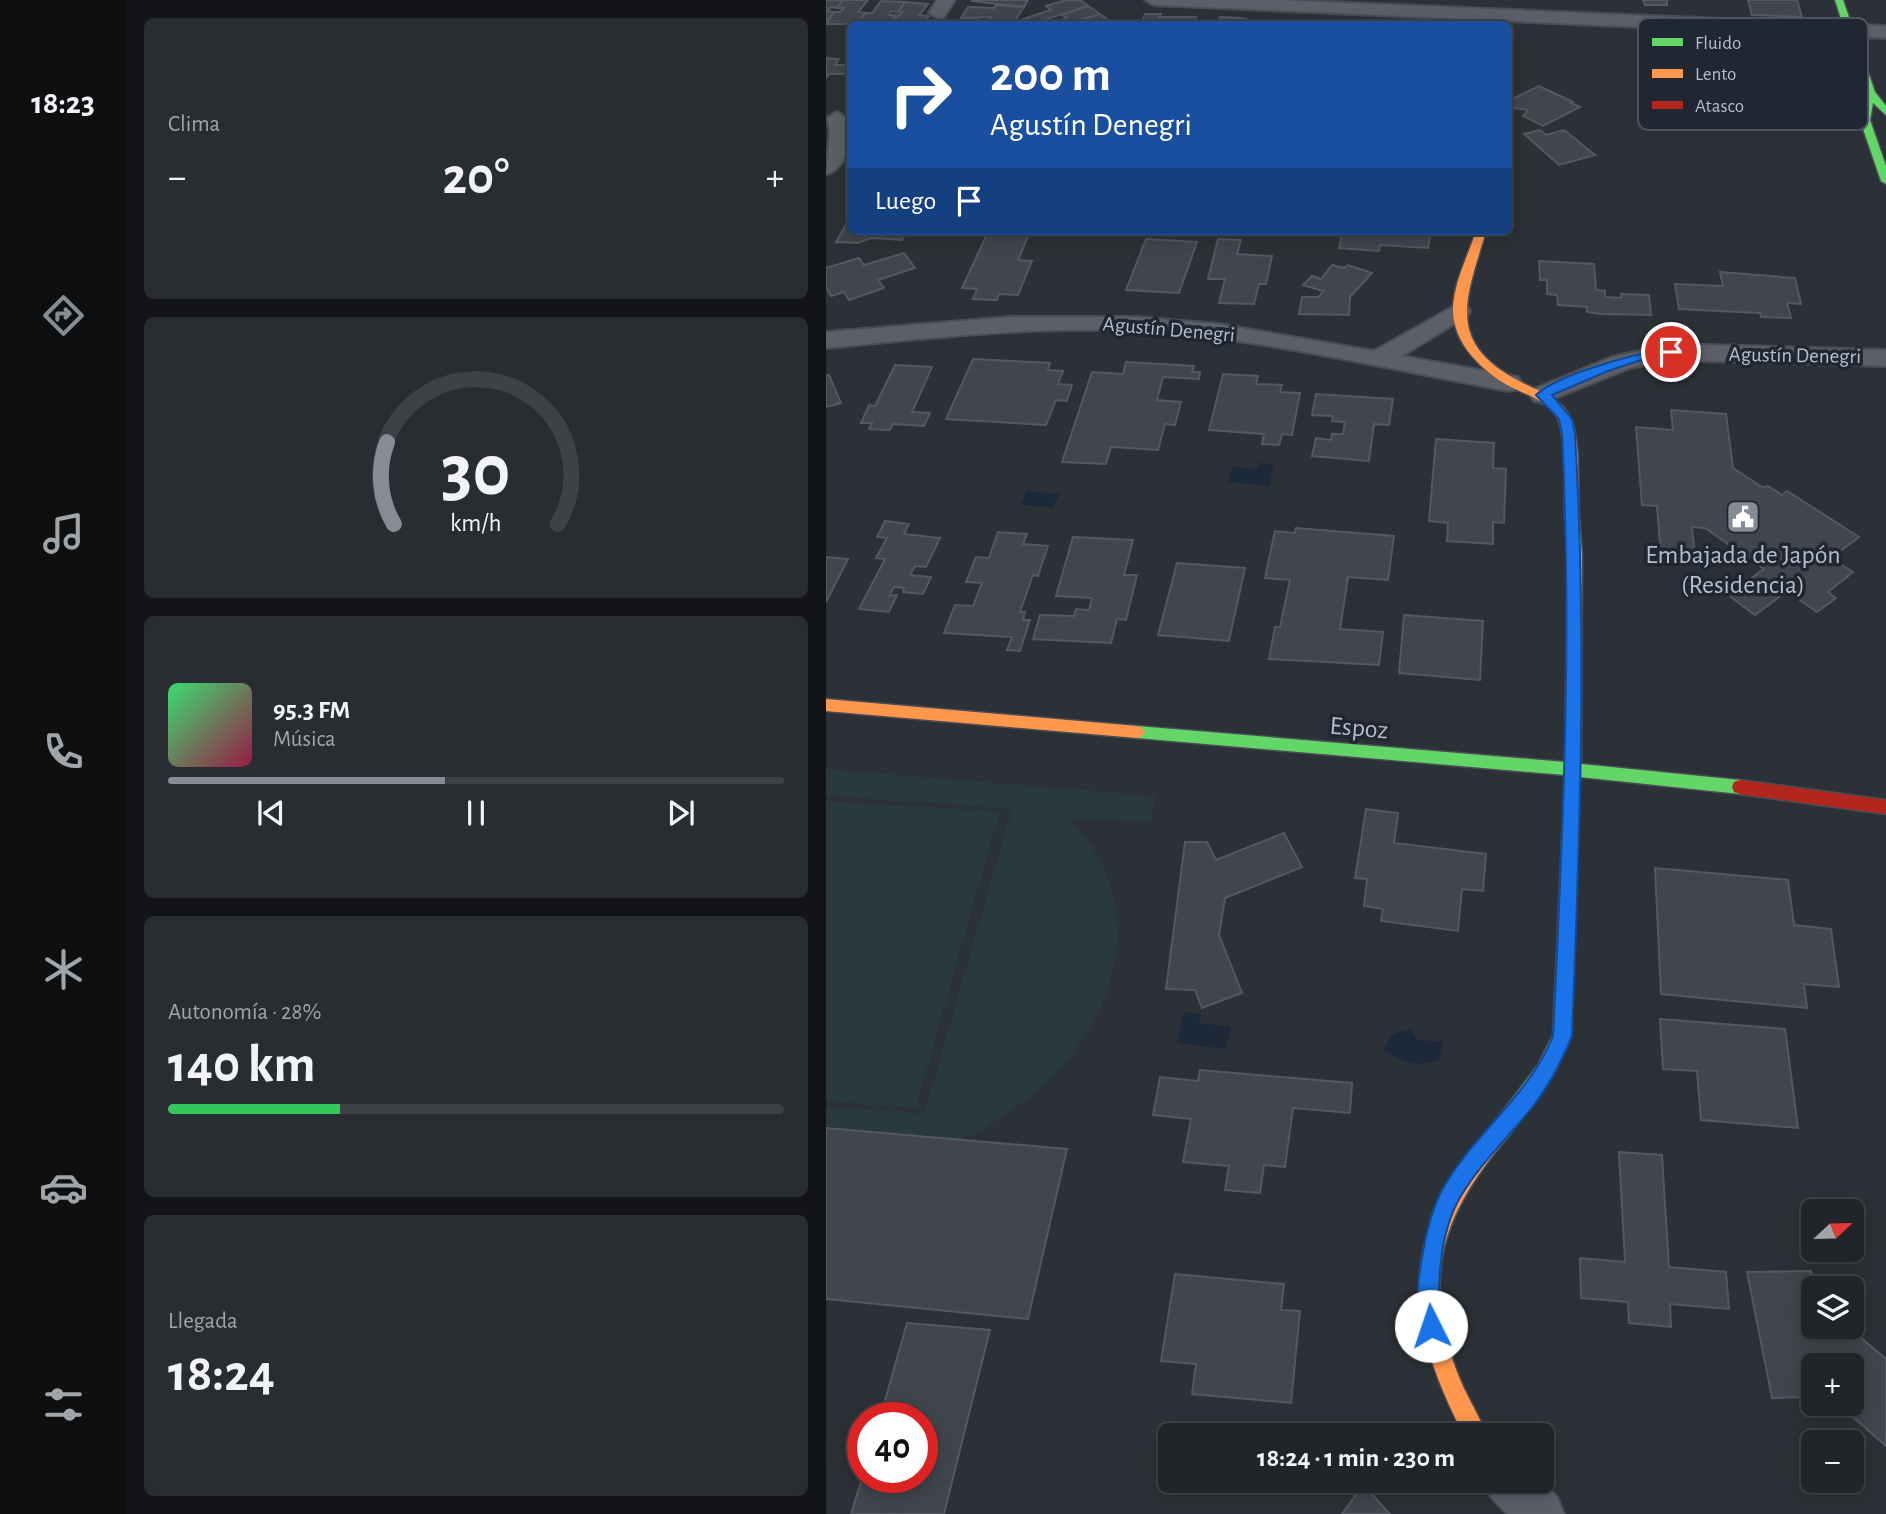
<!DOCTYPE html>
<html lang="es">
<head>
<meta charset="utf-8">
<style>
  body { margin:0; font-family:"Alegreya Sans",sans-serif; background:#292d31; color:#f1f3f6; height:100vh; display:flex; flex-direction:column; font-size:26px; white-space:nowrap }
  * { box-sizing:border-box; margin:0 }
  p { font-size:23px; color:#a2a5a8 }
  .icon { flex:none; width:38px; height:38px; fill:none; stroke:currentColor; stroke-width:2; stroke-linecap:round; stroke-linejoin:round }
  .map { position:relative; flex:1; overflow:hidden }
  .drawer { display:flex; flex-direction:column; gap:18px; padding:18px; background:#121417; width:700px }
  .drawer>* { flex:none }
  .banner { position:absolute; left:21px; top:21px; width:665px; height:214px; border-radius:10px; box-shadow:0 4px 18px #0003,0 0 0 2px #3e4246; background:#1a4fa0; color:#fff; overflow:hidden }
  .needle { width:46px; rotate:68deg }
  .controls { position:absolute; left:975px; top:1199px; display:grid; gap:14px }
  .controls a { display:grid; place-items:center; width:63px; height:63px; border-radius:10px; background:#212529; box-shadow:0 4px 18px #0003,0 0 0 2px #3e4246; font-size:35px }
  .speed { position:absolute; left:21px; top:1402px; display:flex; gap:14px; font-size:35px; font-weight:700; text-align:center }
  .speed>* { display:grid; place-content:center; width:91px; height:91px; border-radius:50%; background:#212529; box-shadow:0 4px 18px #0003,0 0 0 2px #3e4246; line-height:1 }
  .speed .limit { border:10px solid #d22; background:#fff; color:#111 }
  .pin { position:absolute; display:grid; place-items:center; width:60px; height:60px; color:#fff; margin:-30px; border:4px solid #fff; border-radius:50%; box-shadow:0 2px 7px #0007 }
  .me { position:absolute; width:77px; margin:-38px; rotate:356deg; stroke-linejoin:round; filter:drop-shadow(0 0 5px #0008) }
  .turn { display:flex; align-items:center; gap:24px; height:147px; padding:0 28px; font-size:32px }
  .turn .icon { width:91px; height:91px; stroke-width:2.5 }
  .turn b { display:block; font-size:49px; line-height:60px }
  .then { display:flex; align-items:center; height:66px; padding:0 28px; background:#0003; gap:14px; font-size:26px }
  .big { font-size:52px; font-weight:700; line-height:1.1 }
  .drawer .widget { flex:1; display:flex; flex-direction:column; justify-content:center; gap:10px; min-width:0; padding:0 24px; border-radius:10px; background:#292d31 }
  .drawer .dial { align-items:center; gap:0 }
  .dial svg { height:182px; overflow:visible; fill:none; stroke:#3e4246; stroke-width:7; stroke-linecap:round; text-anchor:middle }
  .dial text { fill:#f1f3f6; stroke:none }
  .song { display:flex; align-items:center; gap:21px }
  .cover { width:84px; height:84px; border-radius:10px; background:linear-gradient(135deg,hsl(140 70% 55%),hsl(340 70% 35%)) }
  .played { height:7px; border-radius:4px; background:linear-gradient(90deg,#868c95 45%,#3e4246 45%) }
  .keys { display:flex; justify-content:space-around; direction:ltr }
  .heat { display:flex; justify-content:space-between; align-items:center; font-size:38px; direction:ltr }
  .charge { height:10px; border-radius:5px; background:linear-gradient(90deg,#34c759 28%,#3e4246 0) }
  .trip { position:absolute; left:332px; top:1423px; width:396px; height:70px; border-radius:10px; background:#212529; box-shadow:0 4px 18px #0003,0 0 0 2px #3e4246; font-weight:700; line-height:70px; text-align:center }
  main { display:flex; flex:1; min-height:0 }
  .dock { display:flex; flex-direction:column; width:126px; justify-content:space-around; align-items:center; background:#0d0f10; color:#a2a5a8 }
  .dock .icon { width:49px; height:49px }
  .dock .current { color:#868c95 }
  .dock b { font-size:32px; color:#f1f3f6 }
  .map>svg:first-child { display:block }
  .green { fill:#29393c }
  .water { fill:#1d2839 }
  .building { fill:#41454c; stroke:#54585f; stroke-width:2 }
  .lines { fill:none; stroke-linecap:round; stroke-linejoin:round }
  .street-casing { stroke:#4a4d54; stroke-width:4 }
  .fast-casing { stroke:#4a4d54; stroke-width:3 }
  .slow-casing { stroke:#4a4d54; stroke-width:3 }
  .jam-casing { stroke:#4a4d54; stroke-width:3 }
  .street { fill:#5c5f66; fill-rule:evenodd }
  .fast { fill:#63d668; fill-rule:evenodd }
  .slow { fill:#ff974d; fill-rule:evenodd }
  .jam { fill:#b3261e; fill-rule:evenodd }
  .route { fill:#1a73e8; stroke:#114b97; stroke-width:2 }
  .labels { text-anchor:middle; stroke-width:7; stroke-linejoin:round; paint-order:stroke }
  .far-street-label { font-size:21px; fill:#b7bdc8; stroke:#202732 }
  .poi-label { font-size:26px; fill:#b7bdc8; stroke:#202732 }
  .street-label { font-size:26px; fill:#b7bdc8; stroke:#202732 }
  .key { fill:#202732; stroke:#4d545f; stroke-width:2 }
  .key-label { font-size:19px; fill:#b7bdc8 }
</style>
</head>
<body>
<main>
<nav class="dock">
<b>18:23</b>
<svg class="icon current" aria-label="directions" viewBox="0 0 24 24"><path d="M12 3l9 9-9 9-9-9zM9 14v-3h6M13 9l2 2-2 2"/></svg>
<svg class="icon" aria-label="music" viewBox="0 0 24 24"><path d="M9 18V5l10-2v13"/><circle cx="6" cy="18" r="3"/><circle cx="16" cy="16" r="3"/></svg>
<svg class="icon" aria-label="phone" viewBox="0 0 24 24"><path d="M5 4h4l2 5-3 2q2 4 5 5l2-3 5 2v4C11 20 4 13 5 4z"/></svg>
<svg class="icon" aria-label="climate" viewBox="0 0 24 24"><path d="M12 3v18M4 7l16 10M4 17L20 7"/></svg>
<svg class="icon" aria-label="car" viewBox="0 0 24 24"><path d="M5 17H2v-5l4-1 3-4h7l3 4 3 1v5h-3M9 17h6M6 11h13"/><circle cx="7" cy="17" r="2"/><circle cx="17" cy="17" r="2"/></svg>
<svg class="icon" aria-label="filters" viewBox="0 0 24 24"><path d="M4 7h16M4 17h16"/><circle cx="9" cy="7" r="2"/><circle cx="15" cy="17" r="2"/></svg>
</nav>
<section class="drawer">
<div class="widget"><p>Clima</p>
<div class="heat"><a>−</a><b class="big">20°</b><a>+</a></div>
</div>
<div class="widget dial"><svg viewBox="0 0 100 80">
<path d="M14 69A42 42 0 1 1 86 69"/>
<path d="M14 69A42 42 0 0 1 11 33" stroke="#868c95"/>
<text x="50" y="56" font-size="32" font-weight="700">30</text>
<text x="50" y="72" font-size="11">km/h</text>
</svg></div>
<div class="widget">
<div class="song"><i class="cover"></i><div><b>95.3 FM</b><p>Música</p></div></div>
<div class="played"></div>
<div class="keys"><svg class="icon" aria-label="previous" viewBox="0 0 24 24"><path d="M18 5L8 12l10 7zM5 5v14"/></svg><svg class="icon" aria-label="pause" viewBox="0 0 24 24"><path d="M8 5v14M16 5v14"/></svg><svg class="icon" aria-label="next" viewBox="0 0 24 24"><path d="M6 5l10 7-10 7zM19 5v14"/></svg></div>
</div>
<div class="widget"><p>Autonomía · 28%</p><b class="big">140 km</b><div class="charge"></div></div>
<div class="widget"><p>Llegada</p><b class="big">18:24</b></div>
</section>
<div class="map">
<svg width="1060" height="1514" viewBox="0 0 1060 1514">
  <rect width="100%" height="100%" fill="#2c3137"/>
  <g class="green">
    <path d="M0,769L329,796L325,822L245,819C333,916 286,1041 187,1109C172,1119 150,1137 132,1140C121,1141 106,1137 95,1136C63,1133 32,1131 0,1128V1107L98,1114L186,809L0,796Z"/>
    <polygon points="0,801 174,811 90,1107 0,1101"/>
  </g>
  <g class="water">
    <polygon points="433,463 448,464 443,486 402,482 406,467 431,469"/>
    <polygon points="201,491 233,494 227,508 195,505"/>
    <polygon points="358,1012 375,1014 373,1023 405,1027 400,1049 351,1043"/>
    <path d="M583,1029L592,1040L617,1042L613,1060C591,1068 576,1062 557,1050L567,1034Z"/>
  </g>
  <g class="building">
    <polygon points="0,0 17,0 11,8 5,7 1,11 8,12 0,22"/>
    <polygon points="17,0 42,0 32,12 40,13 30,24 0,24 8,12 14,12 18,8 11,8"/>
    <polygon points="202,0 198,7 146,1 146,0"/>
    <polygon points="240,0 254,0 262,6 205,24 197,19 225,10 220,6"/>
    <polygon points="817,0 841,0 841,5 819,5"/>
    <polygon points="922,0 971,0 976,17 926,15"/>
    <polygon points="55,1 79,2 72,12 65,11 63,15 70,15 63,24 30,24 40,13 46,13"/>
    <polygon points="79,2 102,4 93,15 103,16 96,24 63,24 77,12 72,12"/>
    <polygon points="170,5 198,7 189,21 163,20 165,17 135,18 142,7 168,8"/>
    <polygon points="262,6 274,14 240,24 223,24 241,18 236,15"/>
    <polygon points="274,14 285,22 240,24"/>
    <polygon points="319,14 335,14 333,17 343,17 340,24 315,24"/>
    <polygon points="343,17 370,17 368,24 340,24"/>
    <polygon points="394,17 415,18 424,20 423,24 392,24"/>
    <polygon points="135,18 151,19 149,22 189,21 186,24 130,24"/>
    <polygon points="424,20 453,20 452,24 423,24"/>
    <polygon points="0,58 13,59 9,65 24,65 18,74 3,74 0,78"/>
    <polygon points="713,86 747,102 745,103 754,107 717,126 697,116 702,110 682,107 682,101"/>
    <polygon points="714,130 720,135 738,130 769,155 733,165 698,134"/>
    <polygon points="24,218 24,231 81,231 76,240 46,238 31,243 10,242"/>
    <polygon points="517,231 605,231 602,248 554,245 553,251 513,248"/>
    <polygon points="162,232 203,234 192,260 206,261 192,295 173,294 171,300 147,299 151,289 136,288"/>
    <polygon points="320,239 371,242 353,293 300,290"/>
    <polygon points="392,239 415,240 411,254 446,256 440,284 433,284 428,304 393,303 399,279 382,279"/>
    <polygon points="78,253 89,268 52,280 58,288 23,300 18,292 5,296 0,288 0,268 33,258 38,265"/>
    <polygon points="713,261 768,264 770,290 779,291 779,297 795,298 795,294 823,295 825,315 775,314 761,312 761,307 732,305 731,295 721,294 721,280 714,280"/>
    <polygon points="506,265 518,268 522,265 546,273 524,297 523,315 473,314 476,297 493,297 497,291 477,285 486,276 495,279"/>
    <polygon points="894,272 969,278 975,304 961,303 965,318 935,317 934,313 853,309 849,284 897,286"/>
    <polygon points="147,359 224,363 222,370 237,371 232,384 246,385 241,401 230,400 220,425 120,419"/>
    <polygon points="300,362 368,366 366,372 374,372 373,379 337,377 331,400 355,402 349,425 339,424 332,450 285,447 280,464 236,462 266,372 297,374"/>
    <polygon points="69,365 106,367 86,412 104,413 98,426 67,424 64,430 43,429 46,423 35,423 43,405 49,406"/>
    <polygon points="397,374 432,376 430,384 456,385 454,392 474,393 466,435 456,434 453,445 436,444 438,434 383,430"/>
    <polygon points="3,375 15,403 0,407 0,376"/>
    <polygon points="490,394 567,399 563,425 548,424 543,461 486,456 490,438 505,440 506,434 517,434 519,422 506,421 507,416 486,415"/>
    <polygon points="845,410 900,414 907,468 936,487 942,486 956,495 961,491 1033,537 1005,558 1027,572 1002,592 1010,598 991,612 961,591 929,615 902,595 938,569 879,528 866,527 869,557 835,555 831,506 816,505 810,427 847,430"/>
    <polygon points="610,439 668,443 667,468 680,469 678,523 667,522 667,544 621,541 622,523 603,521"/>
    <polygon points="59,521 83,524 78,534 114,538 100,567 89,566 84,575 105,577 97,594 77,592 78,588 68,587 63,596 71,595 63,612 33,609 59,559 50,558 61,538 51,537"/>
    <polygon points="470,528 568,536 562,580 522,577 514,629 557,632 553,665 443,659 449,627 454,627 464,580 439,578 449,531 469,533"/>
    <polygon points="172,532 201,534 197,544 222,546 212,576 207,575 194,612 199,612 197,620 204,620 194,651 181,650 186,637 118,633 129,605 147,606 156,583 140,582 150,557 163,558"/>
    <polygon points="247,537 307,540 298,575 311,575 300,620 291,619 285,643 207,639 214,615 248,616 250,609 263,610 266,598 230,596"/>
    <polygon points="0,557 22,559 0,602"/>
    <polygon points="351,563 419,568 403,641 332,635"/>
    <polygon points="578,615 657,621 654,680 573,673"/>
    <polygon points="540,809 572,813 568,843 660,854 657,891 636,889 632,931 555,921 557,909 538,906 541,879 529,878"/>
    <polygon points="458,833 476,867 399,898 393,935 416,993 376,1008 369,990 340,989 359,842 381,842 390,860"/>
    <polygon points="829,868 962,880 968,925 1005,929 1013,987 978,984 981,1008 835,994"/>
    <polygon points="834,1019 959,1029 972,1128 875,1120 871,1071 837,1069"/>
    <polygon points="374,1070 526,1083 524,1113 467,1108 459,1167 438,1165 434,1193 399,1190 403,1166 357,1162 365,1119 327,1115 334,1077 372,1081"/>
    <polygon points="0,1128 241,1149 202,1319 0,1299"/>
    <polygon points="793,1152 836,1155 843,1267 900,1272 903,1309 844,1304 845,1327 803,1323 802,1302 755,1298 754,1258 799,1262"/>
    <polygon points="985,1271 989,1288 987,1326 1021,1326 1060,1359 1060,1446 1012,1404 1026,1404 1026,1365 987,1365 987,1397 946,1398 921,1272"/>
    <polygon points="349,1274 458,1284 455,1310 474,1311 465,1403 366,1394 370,1364 335,1361"/>
    <polygon points="81,1323 164,1330 118,1514 25,1514 37,1475 96,1477 96,1418 54,1418"/>
    <polygon points="537,1485 564,1514 516,1514"/>
  </g>
  <g class="lines">
    <defs>
      <g id="street">
        <polygon points="111,0 129,0 118,17 112,18 103,13"/>
        <polygon points="319,0 453,0 1060,26 1060,38 328,5"/>
        <path d="M11,112L21,118C28,136 21,169 0,174L4,131L1,118Z"/>
        <path d="M632,304L641,306L644,311L641,316L576,356L692,377L696,383L692,389L683,391C561,369 436,338 312,331C208,326 104,338 0,348V332L184,317H311L392,324L548,351Z"/>
        <polygon points="845,344 1060,350 1060,366 845,360 804,368 717,403 708,401 704,395 708,389 786,357"/>
        <polygon points="658,1480 715,1480 731,1497 738,1514 681,1514 665,1497"/>
      </g>
      <g id="fast">
        <polygon points="1009,0 1017,0 1049,92 1060,106 1060,115 1047,103 1044,120 1060,166 1060,184 1055,181 1034,120 1039,93"/>
        <polygon points="746,511 753,516 756,556 755,764 914,780 920,782 922,787 920,792 914,794 754,777 745,1036 726,1077 684,1134 677,1137 670,1134 667,1127 670,1120 712,1065 727,1035 739,775 311,738 306,736 303,732 306,728 311,726 739,762 742,556 739,516"/>
      </g>
      <g id="slow">
        <path d="M650,231H660C641,297 617,342 695,382C712,391 732,396 743,415C756,438 751,489 753,516L751,519L746,521L739,516C738,493 741,432 730,415C720,400 700,395 685,387C657,372 626,343 627,308C628,282 642,256 650,231Z"/>
        <polygon points="0,699 311,726 316,728 319,732 316,736 311,738 0,711"/>
        <path d="M677,1117L684,1120L687,1127L684,1134C619,1211 593,1272 631,1372C639,1394 652,1413 661,1435H638C572,1308 576,1230 670,1120Z"/>
      </g>
      <polygon id="jam" points="914,780 1060,800 1060,814 914,794 908,792 906,787 908,782"/>
    </defs>
    <use href="#street" class="street-casing"/>
    <use href="#fast" class="fast-casing"/>
    <use href="#slow" class="slow-casing"/>
    <use href="#jam" class="jam-casing"/>
    <use href="#street" class="street"/>
    <use href="#fast" class="fast"/>
    <use href="#slow" class="slow"/>
    <use href="#jam" class="jam"/>
  </g>
  <path class="route" d="M845,349L851,352L849,355L821,358L782,371L726,395L746,419L749,434C761,635 754,835 746,1036C735,1063 722,1088 704,1110C680,1140 649,1169 631,1203C619,1227 614,1259 613,1286C612,1302 619,1318 612,1333L605,1336L597,1333C589,1315 591,1290 594,1270C598,1244 603,1216 615,1192C645,1135 703,1097 727,1036C737,835 746,635 736,434L733,419L710,395C732,374 814,352 845,349Z"/>
  <defs>
    <symbol id="civic-square" viewBox="-11 -11 22 22"><rect x="-9" y="-9" width="18" height="18" rx="4" fill="#868c95" stroke="#202732"/><path d="M-.6-6.5H3V-4.5H.6V-3L4-1V1h2V6H-6V1h2V-1L-.6-3ZM-1.2 2.5V6h2.4V2.5Z" fill="#fff"/></symbol>
  </defs>
  <g fill-rule="evenodd">
    <use href="#civic-square" x="898" y="498" width="38" height="38"/>
  </g>
  <g class="labels">
    <g class="far-street-label">
      <text transform="translate(343 329) rotate(5)" y="7">Agustín Denegri</text>
      <text transform="translate(969 355) rotate(1)" y="7">Agustín Denegri</text>
    </g>
    <g class="poi-label">
      <text x="917" y="563">Embajada de Japón<tspan x="917" dy="30">(Residencia)</tspan></text>
    </g>
    <g class="street-label">
      <text transform="translate(533 727) rotate(5)" y="9">Espoz</text>
    </g>
  </g>
  <rect x="812" y="18" width="230" height="112" rx="10" class="key"/>
  <rect x="826" y="38" width="31" height="8" fill="#63d668"/>
  <rect x="826" y="69" width="31" height="9" fill="#ff974d"/>
  <rect x="826" y="101" width="31" height="8" fill="#b3261e"/>
  <g class="key-label">
    <text x="869" y="49">Fluido</text>
    <text x="869" y="80">Lento</text>
    <text x="869" y="112">Atasco</text>
  </g>
</svg>
<div class="controls">
<a><svg class="needle" viewBox="-14 -14 28 28"><path d="M0-13l5 13h-10z" fill="#e53935"/><path d="M0 13l5-13h-10z" fill="#a2a5a8"/></svg></a>
<a><svg class="icon" aria-label="layers" viewBox="0 0 24 24"><path d="M12 4l9 5-9 5-9-5zM3 14l9 5 9-5"/></svg></a>
<a>+</a>
<a>−</a>
</div>
<div class="speed"><div class="limit">40</div></div>
<div class="pin" style="left:845px;top:352px;background:#d93025"><svg class="icon" aria-label="arrive" viewBox="0 0 24 24"><path d="M6 21V4h12l-3 4 3 4H6"/></svg></div>
<svg class="me" style="left:605px;top:1326px" viewBox="-20 -20 40 40"><circle r="19" fill="#fff"/><path d="M0-13L10 11 0 6-10 11z" fill="#1a73e8"/></svg>
<div class="trip">18:24 · 1 min · 230 m</div>
<div class="banner">
<div class="turn"><svg class="icon" aria-label="right" viewBox="0 0 24 24"><path d="M7 20v-9h11M14 6l5 5-5 5"/></svg><div><b>200 m</b>Agustín Denegri</div></div>
<div class="then">Luego<svg class="icon" aria-label="arrive" viewBox="0 0 24 24"><path d="M6 21V4h12l-3 4 3 4H6"/></svg></div>
</div>
</div>
</main>
</body>
</html>
